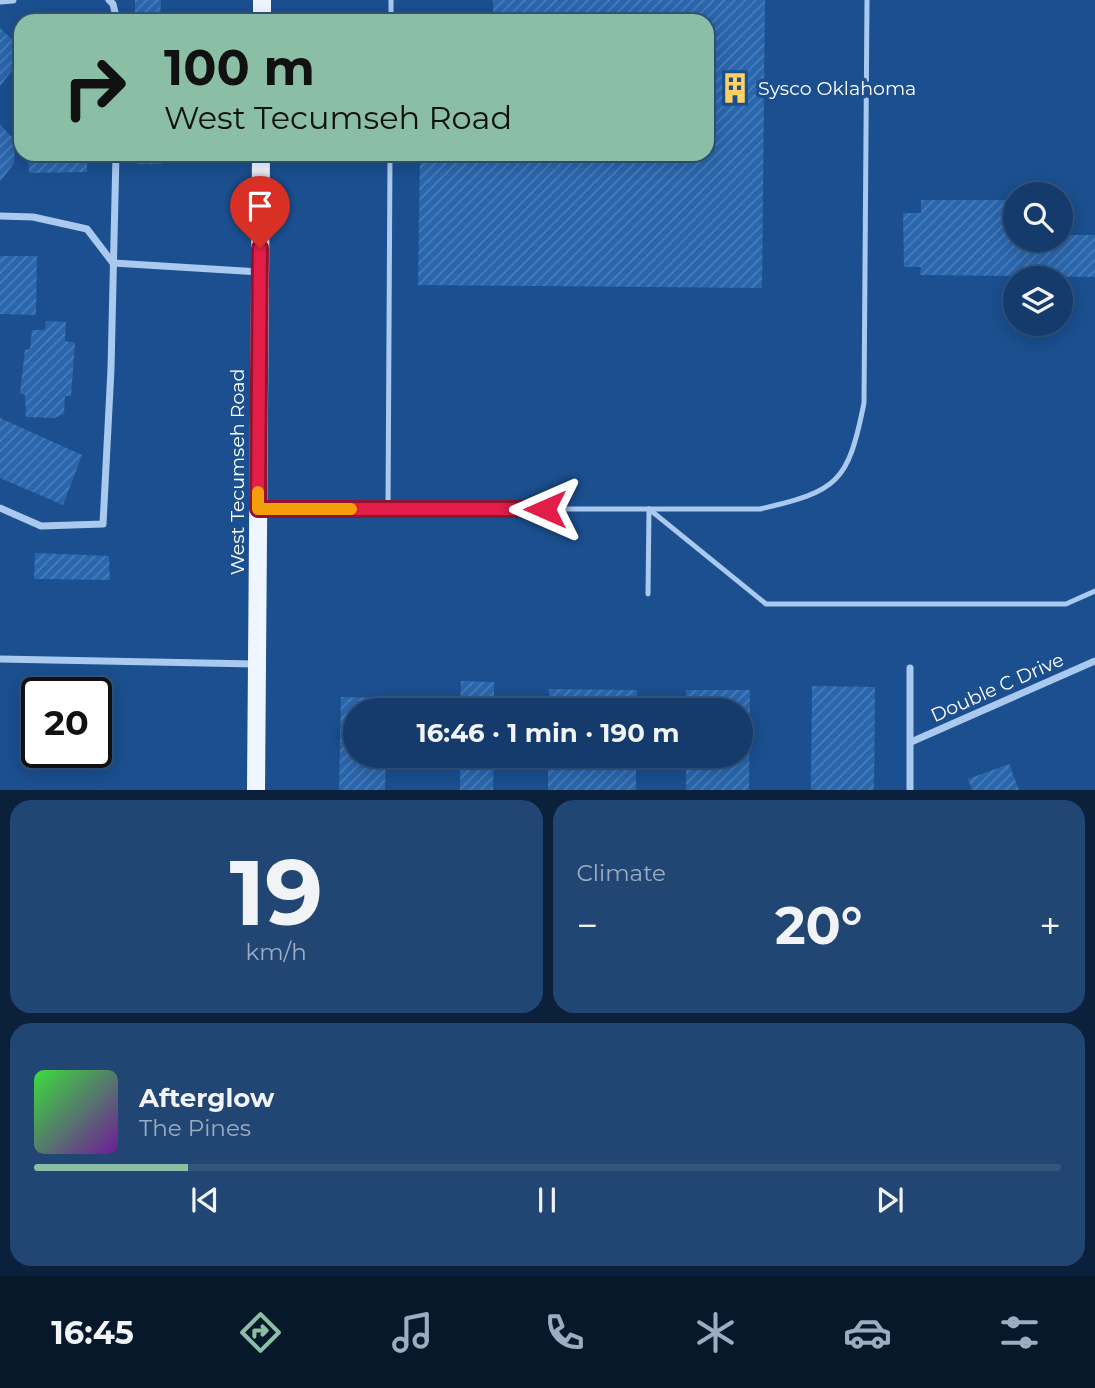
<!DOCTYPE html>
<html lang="en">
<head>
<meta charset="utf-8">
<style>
  body { margin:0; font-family:Montserrat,sans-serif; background:#214673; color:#f1f3f6; height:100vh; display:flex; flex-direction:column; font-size:26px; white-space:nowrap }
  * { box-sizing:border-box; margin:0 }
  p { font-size:23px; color:#9dadc1 }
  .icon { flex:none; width:38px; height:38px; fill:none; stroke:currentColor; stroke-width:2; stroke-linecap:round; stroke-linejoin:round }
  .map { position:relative; height:790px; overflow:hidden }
  .details { display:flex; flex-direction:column; gap:10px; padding:10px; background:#0b203b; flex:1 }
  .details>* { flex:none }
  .guide { position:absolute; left:14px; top:14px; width:700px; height:147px; border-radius:21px; box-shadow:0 4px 18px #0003,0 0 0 2px #33557e; background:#8abfa5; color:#111; overflow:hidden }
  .tools { position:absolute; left:1003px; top:182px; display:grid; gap:14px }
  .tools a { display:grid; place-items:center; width:70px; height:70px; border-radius:50%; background:#143b6b; box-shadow:0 4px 18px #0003,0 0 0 2px #33557e; font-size:35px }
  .speed { position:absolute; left:21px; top:677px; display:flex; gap:14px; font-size:35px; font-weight:700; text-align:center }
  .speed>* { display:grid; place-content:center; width:91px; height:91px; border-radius:50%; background:#143b6b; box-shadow:0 4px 18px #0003,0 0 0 2px #33557e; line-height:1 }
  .speed .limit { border:4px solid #111; border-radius:10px; background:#fff; color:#111 }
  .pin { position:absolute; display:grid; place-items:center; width:60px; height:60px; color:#fff; margin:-72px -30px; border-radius:50% 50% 50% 0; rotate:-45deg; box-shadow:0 0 7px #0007 }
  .pin .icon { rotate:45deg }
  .me { position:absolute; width:77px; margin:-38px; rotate:270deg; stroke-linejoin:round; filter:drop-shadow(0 0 5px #0008) }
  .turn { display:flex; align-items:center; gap:24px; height:147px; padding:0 35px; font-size:32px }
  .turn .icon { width:91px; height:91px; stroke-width:2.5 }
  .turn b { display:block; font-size:49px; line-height:60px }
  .big { font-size:52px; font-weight:700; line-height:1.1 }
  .details .widget { flex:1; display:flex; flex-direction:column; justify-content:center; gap:10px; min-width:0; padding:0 24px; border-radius:21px; background:#214673 }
  .details .dial { align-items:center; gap:0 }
  .dial b { font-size:91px; line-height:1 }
  .song { display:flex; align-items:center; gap:21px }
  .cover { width:84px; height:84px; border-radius:10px; background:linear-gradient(135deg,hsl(120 70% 55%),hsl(280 70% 35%)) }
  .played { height:7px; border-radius:4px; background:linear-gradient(90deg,#8abfa5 15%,#33557e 15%) }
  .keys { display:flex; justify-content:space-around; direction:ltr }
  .heat { display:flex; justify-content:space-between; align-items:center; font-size:38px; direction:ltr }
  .details .tiles { flex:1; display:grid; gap:10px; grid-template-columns:1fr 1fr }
  .widget:last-child { grid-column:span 2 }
  .trip { position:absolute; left:343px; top:698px; width:410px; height:70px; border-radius:35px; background:#143b6b; box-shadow:0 4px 18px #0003,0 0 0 2px #33557e; font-weight:700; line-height:70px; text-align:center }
  .tabs { display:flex; height:112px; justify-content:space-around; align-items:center; background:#08182b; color:#9dadc1 }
  .tabs .icon { width:49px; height:49px }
  .tabs .on { color:#8abfa5 }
  .tabs b { font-size:32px; color:#f1f3f6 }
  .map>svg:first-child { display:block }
  .building { fill:url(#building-hatch) }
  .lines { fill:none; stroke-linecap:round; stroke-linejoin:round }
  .service { stroke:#a9c9ee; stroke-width:5 }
  .minor { stroke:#a9c9ee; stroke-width:7 }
  .primary { stroke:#f0f6ff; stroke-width:18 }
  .route-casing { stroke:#92132f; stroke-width:18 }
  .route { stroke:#e11d48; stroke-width:12 }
  .slow { stroke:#f59e0b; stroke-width:12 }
  .labels { text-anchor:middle; stroke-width:7; stroke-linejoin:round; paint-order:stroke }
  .poi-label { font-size:19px; fill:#fff; stroke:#1b4f8f; text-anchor:start }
  .street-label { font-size:19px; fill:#fff; stroke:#1b4f8f }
</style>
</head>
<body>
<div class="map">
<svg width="1095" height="790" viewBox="0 0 1095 790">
  <defs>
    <pattern id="building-hatch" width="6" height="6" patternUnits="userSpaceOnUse" patternTransform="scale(1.75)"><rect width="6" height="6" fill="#2a66ad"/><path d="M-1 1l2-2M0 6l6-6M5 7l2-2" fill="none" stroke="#4a7db9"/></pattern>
  </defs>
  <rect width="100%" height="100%" fill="#1b4f8f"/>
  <g class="building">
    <polygon points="135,0 161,0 160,21 135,21"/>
    <polygon points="493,0 765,0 762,288 418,285 420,154 707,154 707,21 493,21"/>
    <polygon points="0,28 16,43 15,67 0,86"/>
    <polygon points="0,125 15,140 14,163 0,182"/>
    <polygon points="28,154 87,154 87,172 29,173"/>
    <rect x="137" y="154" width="24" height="10"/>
    <polygon points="921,200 1015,200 1015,240 1060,240 1060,235 1095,235 1095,277 920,275 921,267 904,267 903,213 921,213"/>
    <polygon points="0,256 37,256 36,315 0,314"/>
    <polygon points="46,321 66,322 65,341 75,343 71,396 65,396 64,414 54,418 26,417 25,395 20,393 25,350 30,349 32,330 45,330"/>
    <polygon points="0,418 82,455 63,505 0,478"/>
    <polygon points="35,553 109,556 110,580 34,579"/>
    <polygon points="461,681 494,682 494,710 460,710"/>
    <polygon points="812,686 875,687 874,790 811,790"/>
    <polygon points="549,689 637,690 636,710 549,710"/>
    <polygon points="686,690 750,690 749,790 686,790 686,756 740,756 740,710 686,710"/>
    <polygon points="341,697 387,698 387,710 355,710 355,756 386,756 385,790 339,790"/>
    <polygon points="460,756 494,756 493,790 460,790"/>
    <rect x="548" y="756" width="88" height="34"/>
    <polygon points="1009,764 1019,790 972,790 968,779"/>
  </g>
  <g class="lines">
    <g class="service">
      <polyline points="391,21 391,0"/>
      <path d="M261,509H760C838,491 848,483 864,403L867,0"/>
      <polyline points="388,509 390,154"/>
      <polyline points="649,509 766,604 1066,604 1095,591"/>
      <polyline points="648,594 649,509"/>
    </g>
    <g class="minor">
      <polyline points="109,0 113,4 117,21"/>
      <polyline points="0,1 13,0"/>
      <polyline points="0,216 33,217 87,229 113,263 259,272"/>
      <polyline points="0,508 41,526 103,524 111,369 116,154"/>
      <polyline points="0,659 255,664"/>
      <polyline points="911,742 1095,661"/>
      <polyline points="910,790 910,668"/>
    </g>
    <g class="primary">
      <polyline points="262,21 262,0"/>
      <polyline points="256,790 261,154"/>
    </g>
  </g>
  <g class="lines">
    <defs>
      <polyline id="route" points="260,248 258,509 545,509"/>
    </defs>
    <use href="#route" class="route-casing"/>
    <use href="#route" class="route"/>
    <polyline class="slow" points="258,492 258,509 351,509"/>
  </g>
  <defs>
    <symbol id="building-bare" viewBox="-9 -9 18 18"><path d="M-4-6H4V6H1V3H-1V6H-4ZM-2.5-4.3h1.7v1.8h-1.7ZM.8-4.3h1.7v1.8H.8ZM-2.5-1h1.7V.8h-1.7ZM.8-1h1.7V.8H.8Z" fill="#ffd166" stroke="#1b4f8f" stroke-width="2.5" paint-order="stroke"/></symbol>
  </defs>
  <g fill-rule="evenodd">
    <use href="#building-bare" x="713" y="66" width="44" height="44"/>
  </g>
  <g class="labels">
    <g class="poi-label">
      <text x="758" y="95">Sysco Oklahoma</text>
    </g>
    <g class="street-label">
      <text transform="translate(237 472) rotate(-90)" y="7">West Tecumseh Road</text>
      <text transform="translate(997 687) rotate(-24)" y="7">Double C Drive</text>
    </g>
  </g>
</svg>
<div class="tools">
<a><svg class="icon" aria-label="search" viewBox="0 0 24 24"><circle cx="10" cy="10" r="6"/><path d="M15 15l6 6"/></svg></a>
<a><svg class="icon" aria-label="layers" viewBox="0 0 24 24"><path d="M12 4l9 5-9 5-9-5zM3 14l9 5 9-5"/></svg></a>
</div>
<div class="speed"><div class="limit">20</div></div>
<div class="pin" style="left:260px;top:248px;background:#d93025"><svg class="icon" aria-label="arrive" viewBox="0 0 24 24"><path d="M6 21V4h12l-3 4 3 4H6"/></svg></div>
<svg class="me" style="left:545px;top:509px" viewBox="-20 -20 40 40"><path d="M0-17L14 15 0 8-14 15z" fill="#e11d48" stroke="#fff" stroke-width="4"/></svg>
<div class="trip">16:46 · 1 min · 190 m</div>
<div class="guide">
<div class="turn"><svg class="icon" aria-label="right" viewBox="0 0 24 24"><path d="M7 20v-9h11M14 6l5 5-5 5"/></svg><div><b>100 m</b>West Tecumseh Road</div></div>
</div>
</div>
<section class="details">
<div class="tiles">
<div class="widget dial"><b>19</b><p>km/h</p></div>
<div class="widget"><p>Climate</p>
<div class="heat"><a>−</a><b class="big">20°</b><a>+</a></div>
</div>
<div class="widget">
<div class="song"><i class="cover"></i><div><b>Afterglow</b><p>The Pines</p></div></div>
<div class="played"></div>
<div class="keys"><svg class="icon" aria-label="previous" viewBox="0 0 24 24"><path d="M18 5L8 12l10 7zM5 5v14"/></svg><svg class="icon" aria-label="pause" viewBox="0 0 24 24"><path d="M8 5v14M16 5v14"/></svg><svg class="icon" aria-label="next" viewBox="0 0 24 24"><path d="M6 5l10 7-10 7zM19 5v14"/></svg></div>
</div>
</div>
</section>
<nav class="tabs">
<b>16:45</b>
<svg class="icon on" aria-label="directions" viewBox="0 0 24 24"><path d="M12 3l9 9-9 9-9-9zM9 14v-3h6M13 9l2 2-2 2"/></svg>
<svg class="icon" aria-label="music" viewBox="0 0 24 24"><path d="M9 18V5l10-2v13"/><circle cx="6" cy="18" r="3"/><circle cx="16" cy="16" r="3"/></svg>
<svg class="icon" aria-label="phone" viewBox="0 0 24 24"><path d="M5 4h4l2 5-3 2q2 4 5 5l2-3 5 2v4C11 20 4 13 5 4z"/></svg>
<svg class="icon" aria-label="climate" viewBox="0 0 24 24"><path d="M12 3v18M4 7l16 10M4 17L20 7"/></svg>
<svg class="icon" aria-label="car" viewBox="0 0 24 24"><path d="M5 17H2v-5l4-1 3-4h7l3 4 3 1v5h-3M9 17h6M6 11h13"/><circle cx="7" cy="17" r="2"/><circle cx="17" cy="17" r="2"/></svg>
<svg class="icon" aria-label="filters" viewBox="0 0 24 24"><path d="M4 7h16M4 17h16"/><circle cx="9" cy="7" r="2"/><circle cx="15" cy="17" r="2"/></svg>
</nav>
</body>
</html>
